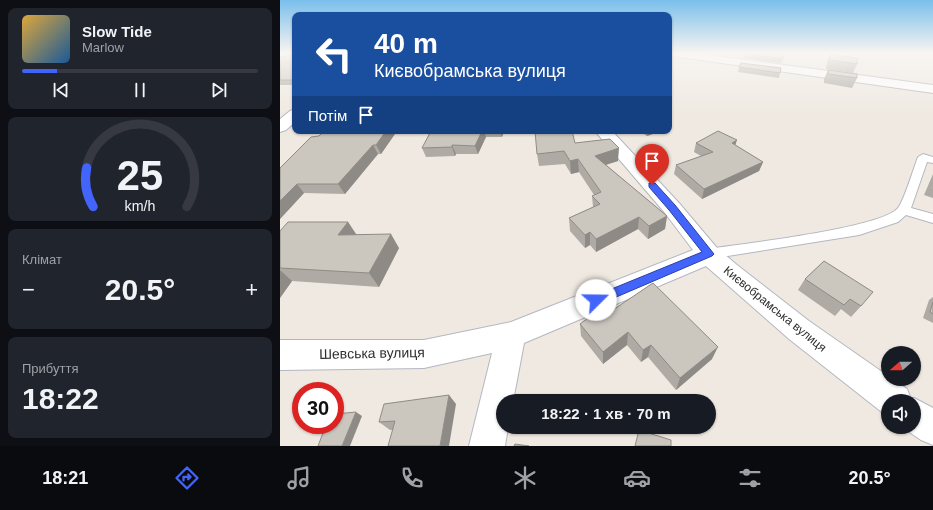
<!DOCTYPE html>
<html lang="uk">
<head>
<meta charset="utf-8">
<style>
  body { margin:0; font-family:Helvetica,sans-serif; background:#20242c; color:#f1f3f6; height:100vh; display:flex; flex-direction:column; font-size:15px; white-space:nowrap }
  * { box-sizing:border-box; margin:0 }
  p { font-size:13px; color:#9ea1a6 }
  .icon { flex:none; width:22px; height:22px; fill:none; stroke:currentColor; stroke-width:2; stroke-linecap:round; stroke-linejoin:round }
  .map { position:relative; flex:1; overflow:hidden }
  .side { display:flex; flex-direction:column; gap:8px; padding:8px; background:#0d0f14; width:280px }
  .side>* { flex:none }
  .top-card { position:absolute; left:12px; top:12px; width:380px; height:122px; border-radius:8px; box-shadow:0 1px 3px #0004; background:#1a4fa0; color:#fff; overflow:hidden }
  .needle { width:26px; rotate:250deg }
  .fabs { position:absolute; left:601px; top:346px; display:grid; gap:8px }
  .fabs a { display:grid; place-items:center; width:40px; height:40px; border-radius:50%; background:#171b24; box-shadow:0 1px 3px #0004; font-size:20px }
  .speed { position:absolute; left:12px; top:382px; display:flex; gap:8px; font-size:20px; font-weight:700; text-align:center }
  .speed>* { display:grid; place-content:center; width:52px; height:52px; border-radius:50%; background:#171b24; box-shadow:0 1px 3px #0004; line-height:1 }
  .speed .limit { border:6px solid #d22; background:#fff; color:#111 }
  .pin { position:absolute; display:grid; place-items:center; width:34px; height:34px; color:#fff; margin:-41px -17px; border-radius:50% 50% 50% 0; rotate:-45deg; box-shadow:0 0 4px #0007 }
  .pin .icon { rotate:45deg }
  .me { position:absolute; width:44px; margin:-22px; rotate:68deg; stroke-linejoin:round; filter:drop-shadow(0 0 3px #0008) }
  .turn { display:flex; align-items:center; gap:14px; height:84px; padding:0 16px; font-size:18px }
  .turn .icon { width:52px; height:52px; stroke-width:2.5 }
  .turn b { display:block; font-size:28px; line-height:34px }
  .then { display:flex; align-items:center; height:38px; padding:0 16px; background:#0003; gap:8px; font-size:15px }
  .big { font-size:30px; font-weight:800; line-height:1.1 }
  .side .widget { flex:1; display:flex; flex-direction:column; justify-content:center; gap:6px; min-width:0; padding:0 14px; border-radius:8px; background:#20242c }
  .side .dial { align-items:center; gap:0 }
  .dial svg { height:104px; overflow:visible; fill:none; stroke:#363941; stroke-width:7; stroke-linecap:round; text-anchor:middle }
  .dial text { fill:#f1f3f6; stroke:none }
  .song { display:flex; align-items:center; gap:12px }
  .cover { width:48px; height:48px; border-radius:6px; background:linear-gradient(135deg,hsl(40 70% 55%),hsl(210 70% 35%)) }
  .played { height:4px; border-radius:2px; background:linear-gradient(90deg,#4264fb 15%,#363941 15%) }
  .keys { display:flex; justify-content:space-around; direction:ltr }
  .heat { display:flex; justify-content:space-between; align-items:center; font-size:22px; direction:ltr }
  .trip { position:absolute; left:216px; top:394px; width:220px; height:40px; border-radius:20px; background:#171b24; box-shadow:0 1px 3px #0004; font-weight:800; line-height:40px; text-align:center }
  .tabs { display:flex; height:64px; justify-content:space-around; align-items:center; background:#090b0e; color:#9ea1a6 }
  .tabs .icon { width:28px; height:28px }
  .tabs .current { color:#4264fb }
  .tabs b { font-size:18px; color:#f1f3f6 }
  main { display:flex; flex:1; min-height:0 }
  .map>svg:first-child { display:block }
  .lines { fill:none; stroke-linecap:round; stroke-linejoin:round }
  .lane-casing { stroke:#b4b7c1; stroke-width:2 }
  .street-casing { stroke:#b4b7c1; stroke-width:2 }
  .secondary-casing { stroke:#b4b7c1; stroke-width:2 }
  .lane { fill:#fff; fill-rule:evenodd }
  .street { fill:#fff; fill-rule:evenodd }
  .secondary { fill:#fff; fill-rule:evenodd }
  .wall { fill:#afaba4 }
  .shaded-wall { fill:#8e8b86 }
  .building { fill:#cbc7bf; stroke:#8e8b86 }
  .route { fill:#4264fb; stroke:#2b41a3 }
  .labels { text-anchor:middle; stroke-width:3.5; stroke-linejoin:round; paint-order:stroke }
  .street-label { font-size:12px; fill:#2e2e2e; stroke:#fff }
  .near-street-label { font-size:14px; fill:#2e2e2e; stroke:#fff }
</style>
</head>
<body>
<main>
<section class="side">
<div class="widget">
<div class="song"><i class="cover"></i><div><b>Slow Tide</b><p>Marlow</p></div></div>
<div class="played"></div>
<div class="keys"><svg class="icon" aria-label="previous" viewBox="0 0 24 24"><path d="M18 5L8 12l10 7zM5 5v14"/></svg><svg class="icon" aria-label="pause" viewBox="0 0 24 24"><path d="M8 5v14M16 5v14"/></svg><svg class="icon" aria-label="next" viewBox="0 0 24 24"><path d="M6 5l10 7-10 7zM19 5v14"/></svg></div>
</div>
<div class="widget dial"><svg viewBox="0 0 100 80">
<path d="M14 69A42 42 0 1 1 86 69"/>
<path d="M14 69A42 42 0 0 1 9 39" stroke="#4264fb"/>
<text x="50" y="56" font-size="32" font-weight="700">25</text>
<text x="50" y="72" font-size="11">km/h</text>
</svg></div>
<div class="widget"><p>Клімат</p>
<div class="heat"><a>−</a><b class="big">20.5°</b><a>+</a></div>
</div>
<div class="widget"><p>Прибуття</p><b class="big">18:22</b></div>
</section>
<div class="map">
<svg width="653" height="446" viewBox="0 0 653 446">
  <rect width="100%" height="100%" fill="#efe9e1"/>
  <g class="lines">
    <defs>
      <path id="lane" d="M643,154L653,157V163L647,162L631,208L653,214V223L626,215L618,222L579,235L429,259L424,258L422,254L424,250L429,249C461,244 602,228 618,208C624,201 634,167 638,157Z"/>
      <g id="street">
        <polygon points="0,53 13,53 11,55 0,58"/>
        <polygon points="389,53 415,53 653,85 653,93 392,56 389,56"/>
        <polygon points="315,131 332,131 399,203 437,248 457,265 529,321 608,376 608,379 612,379 627,389 631,399 634,398 653,408 653,445 641,440 622,427 634,427 634,401 608,401 608,415 603,413 509,339 426,266 244,343 233,401 223,401 223,427 228,427 225,446 189,446 212,353 144,368 0,370 0,340 144,340 231,322 413,250 385,213"/>
      </g>
      <polygon id="secondary" points="15,109 15,122 6,130 0,132 0,119 10,111"/>
    </defs>
    <use href="#lane" class="lane-casing"/>
    <use href="#street" class="street-casing"/>
    <use href="#secondary" class="secondary-casing"/>
    <use href="#lane" class="lane"/>
    <use href="#street" class="street"/>
    <use href="#secondary" class="secondary"/>
  </g>
  <g class="wall">
    <polygon points="466,53 503,59 501,63 464,58"/>
    <polygon points="550,54 577,64 573,73 546,69 547,63"/>
    <polygon points="0,57 15,61 15,85 0,85"/>
    <polygon points="459,67 500,73 499,78 458,72"/>
    <polygon points="548,70 577,78 572,88 544,83 544,79"/>
    <polygon points="44,131 117,131 101,154 98,154 65,194 24,193 0,219 0,168 39,136"/>
    <polygon points="151,131 224,131 222,137 206,137 198,154 176,154 175,156 146,157 142,148"/>
    <polygon points="359,131 381,131 367,136"/>
    <polygon points="295,143 338,161 326,165 387,216 385,229 368,239 358,229 316,252 310,245 305,248 290,231 289,218 313,207 312,196 314,195 299,172 291,174 285,164 259,166 257,154"/>
    <polygon points="416,143 455,145 483,162 479,171 422,199 394,174 396,165 421,156 414,152"/>
    <polygon points="653,174 653,198 644,195"/>
    <polygon points="68,222 77,235 119,248 99,287 12,281 0,298 0,231"/>
    <polygon points="544,261 581,306 571,317 561,309 555,316 518,290 525,279"/>
    <polygon points="653,297 653,323 643,318 649,300"/>
    <polygon points="321,318 432,359 396,390 368,357 361,362 347,345 323,364 301,336 300,324"/>
    <polygon points="176,404 112,430 110,430 99,422"/>
  </g>
  <g class="shaded-wall">
    <polygon points="106,131 117,131 101,154 96,145"/>
    <polygon points="202,131 204,131 206,137 198,154 195,146"/>
    <polygon points="220,131 224,131 222,137"/>
    <polygon points="368,131 381,131 367,136"/>
    <polygon points="457,140 454,149 452,143"/>
    <polygon points="93,145 98,154 65,194 58,184"/>
    <polygon points="172,145 176,154 175,156 172,147"/>
    <polygon points="339,148 338,161 315,168 315,156"/>
    <polygon points="298,159 299,172 291,174 290,161"/>
    <polygon points="483,162 479,171 422,199 424,189"/>
    <polygon points="17,184 24,193 0,219 0,201"/>
    <polygon points="387,216 385,229 368,239 369,226"/>
    <polygon points="359,217 358,229 316,252 316,239"/>
    <polygon points="68,222 77,236 58,235"/>
    <polygon points="310,232 310,245 305,248 305,235"/>
    <polygon points="111,234 119,248 99,287 89,273"/>
    <polygon points="0,270 12,281 0,298"/>
    <polygon points="348,332 347,345 323,364 323,352"/>
    <polygon points="371,345 368,357 361,362 363,350"/>
    <polygon points="438,347 432,359 396,390 400,378"/>
    <polygon points="169,395 176,404 169,446 160,446"/>
    <polygon points="76,412 82,416 70,446 62,446"/>
  </g>
  <g class="building">
    <polygon points="466,53 504,53 503,59 465,54"/>
    <polygon points="550,54 577,58 577,64 549,60"/>
    <polygon points="11,55 15,61 15,80 0,80 0,57"/>
    <polygon points="461,63 501,68 500,73 459,67"/>
    <polygon points="548,70 577,74 577,78 548,74"/>
    <polygon points="44,131 106,131 96,145 93,145 58,184 17,184 0,201 0,168 31,137 39,136"/>
    <polygon points="151,131 202,131 195,146 172,145 172,147 142,148"/>
    <polygon points="255,131 292,131 295,143 330,139 339,148 315,156 387,216 369,226 359,217 316,239 310,232 305,235 289,218 320,204 312,196 321,192 298,159 290,161 284,151 257,154"/>
    <polygon points="438,131 457,140 452,143 483,162 424,189 396,165 433,152 416,143"/>
    <polygon points="8,222 68,222 58,235 111,234 89,273 0,268 0,231"/>
    <polygon points="544,261 593,292 581,306 570,299 564,305 525,279"/>
    <polygon points="373,283 438,347 400,378 371,345 363,350 348,332 323,352 300,324 316,312 321,318"/>
    <polygon points="653,302 653,314 650,312"/>
    <polygon points="169,395 160,446 108,446 115,421 99,422 104,404"/>
    <polygon points="76,412 62,446 38,446 46,425 55,425 55,414"/>
    <polygon points="359,430 391,440 391,446 355,446"/>
    <polygon points="235,444 249,446 234,446"/>
  </g>
  <linearGradient id="sky" x2="0" y2="1"><stop stop-color="#7abfeb"/><stop offset="0.46" stop-color="#f8f5f2"/><stop offset="1" stop-color="#f8f5f2" stop-opacity="0"/></linearGradient>
  <rect width="653" height="115" fill="url(#sky)"/>
  <polygon class="route" points="369,183 375,183 395,205 434,254 432,256 320,304 316,305 312,304 310,300 312,297 422,252 389,210 369,187"/>
  <g class="labels">
    <g class="street-label">
      <text transform="translate(495 309) rotate(39)" y="4">Києвобрамська вулиця</text>
    </g>
    <g class="near-street-label">
      <text transform="translate(92 353) rotate(-1)" y="5">Шевська вулиця</text>
    </g>
  </g>
</svg>
<div class="fabs">
<a><svg class="needle" viewBox="-14 -14 28 28"><path d="M0-13l5 13h-10z" fill="#e53935"/><path d="M0 13l5-13h-10z" fill="#9ea1a6"/></svg></a>
<a><svg class="icon" aria-label="sound" viewBox="0 0 24 24"><path d="M4 9h4l5-4v14l-5-4H4zM17 9q2 3 0 6"/></svg></a>
</div>
<div class="speed"><div class="limit">30</div></div>
<div class="pin" style="left:372px;top:185px;background:#d93025"><svg class="icon" aria-label="arrive" viewBox="0 0 24 24"><path d="M6 21V4h12l-3 4 3 4H6"/></svg></div>
<svg class="me" style="left:316px;top:300px" viewBox="-20 -20 40 40"><circle r="19" fill="#fff"/><path d="M0-13L10 11 0 6-10 11z" fill="#4264fb"/></svg>
<div class="trip">18:22 · 1 хв · 70 m</div>
<div class="top-card">
<div class="turn"><svg class="icon" aria-label="left" viewBox="0 0 24 24"><path d="M17 20v-9H6M10 6l-5 5 5 5"/></svg><div><b>40 m</b>Києвобрамська вулиця</div></div>
<div class="then">Потім<svg class="icon" aria-label="arrive" viewBox="0 0 24 24"><path d="M6 21V4h12l-3 4 3 4H6"/></svg></div>
</div>
</div>
</main>
<nav class="tabs">
<b>18:21</b>
<svg class="icon current" aria-label="directions" viewBox="0 0 24 24"><path d="M12 3l9 9-9 9-9-9zM9 14v-3h6M13 9l2 2-2 2"/></svg>
<svg class="icon" aria-label="music" viewBox="0 0 24 24"><path d="M9 18V5l10-2v13"/><circle cx="6" cy="18" r="3"/><circle cx="16" cy="16" r="3"/></svg>
<svg class="icon" aria-label="phone" viewBox="0 0 24 24"><path d="M5 4h4l2 5-3 2q2 4 5 5l2-3 5 2v4C11 20 4 13 5 4z"/></svg>
<svg class="icon" aria-label="climate" viewBox="0 0 24 24"><path d="M12 3v18M4 7l16 10M4 17L20 7"/></svg>
<svg class="icon" aria-label="car" viewBox="0 0 24 24"><path d="M5 17H2v-5l4-1 3-4h7l3 4 3 1v5h-3M9 17h6M6 11h13"/><circle cx="7" cy="17" r="2"/><circle cx="17" cy="17" r="2"/></svg>
<svg class="icon" aria-label="filters" viewBox="0 0 24 24"><path d="M4 7h16M4 17h16"/><circle cx="9" cy="7" r="2"/><circle cx="15" cy="17" r="2"/></svg>
<b>20.5°</b>
</nav>
</body>
</html>
